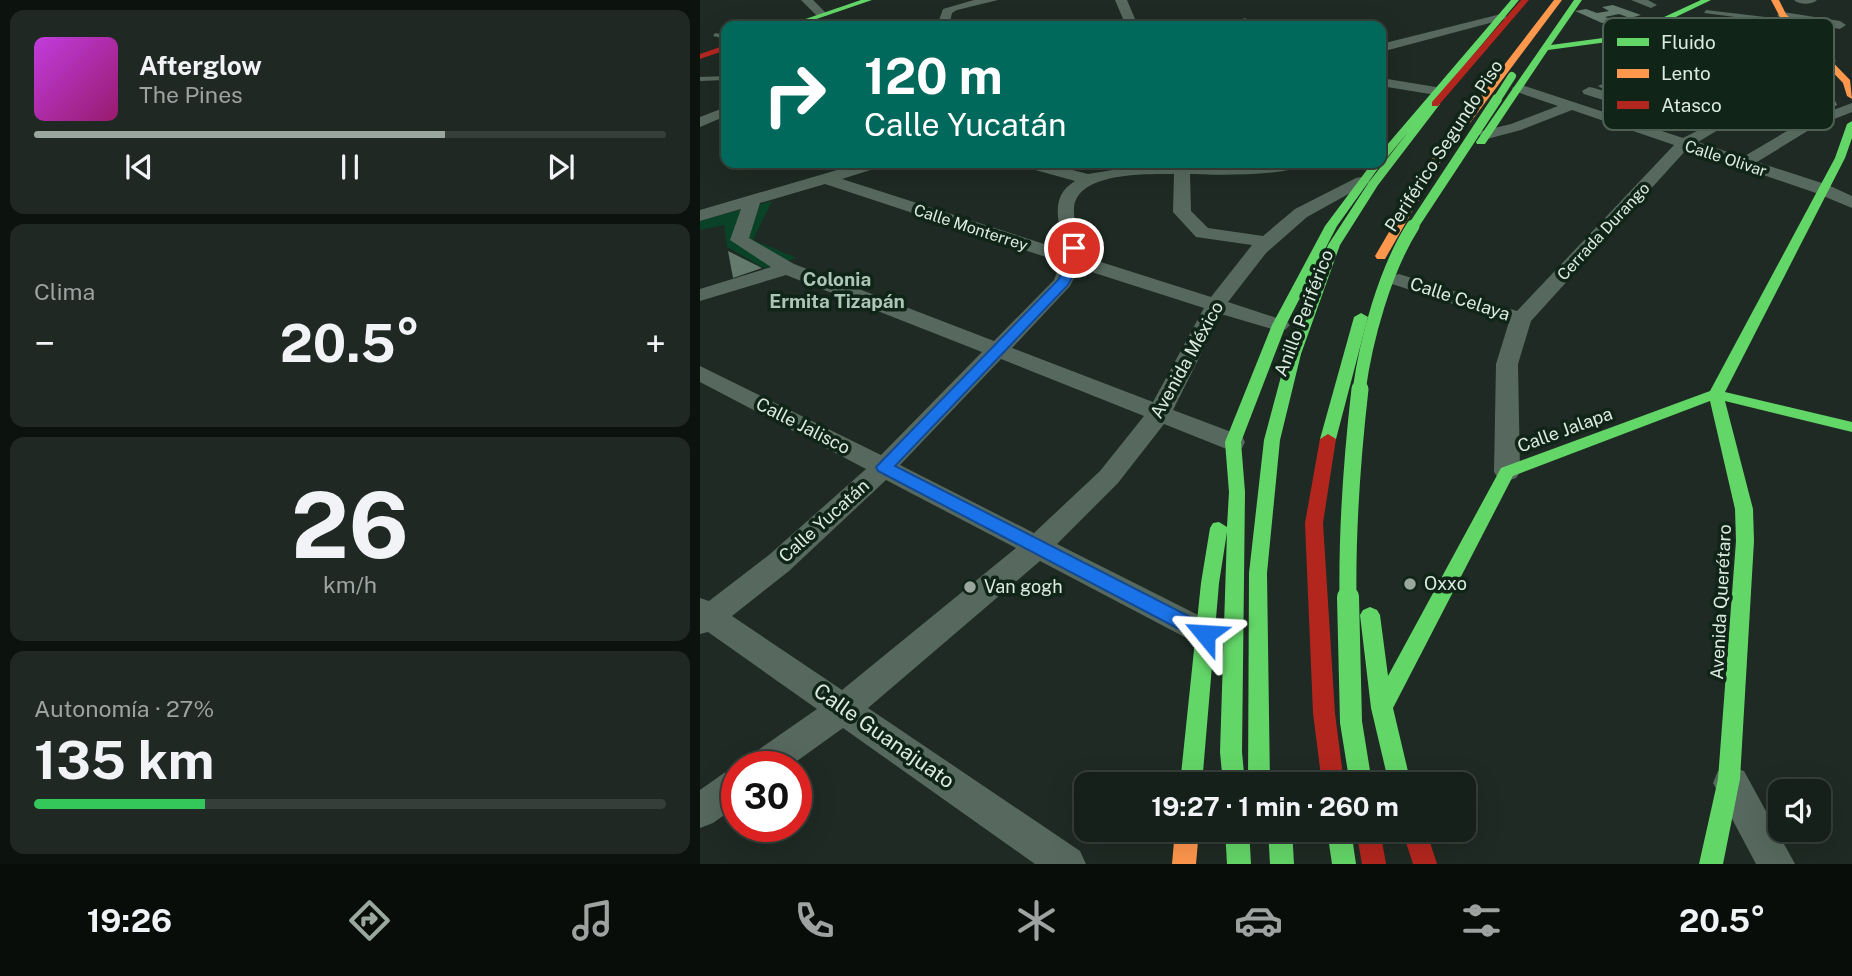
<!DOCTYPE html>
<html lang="es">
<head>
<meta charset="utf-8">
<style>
  body { margin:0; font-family:"Public Sans",sans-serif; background:#1f2823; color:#f1f3f6; height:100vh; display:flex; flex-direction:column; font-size:26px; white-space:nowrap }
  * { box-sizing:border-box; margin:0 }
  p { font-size:23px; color:#9ea3a2 }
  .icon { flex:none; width:38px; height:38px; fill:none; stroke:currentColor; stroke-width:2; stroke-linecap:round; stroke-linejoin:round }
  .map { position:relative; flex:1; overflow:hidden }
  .sheet { display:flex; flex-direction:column; gap:10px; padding:10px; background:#0c120e; width:700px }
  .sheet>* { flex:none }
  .guide { position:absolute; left:21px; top:21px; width:665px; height:147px; border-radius:14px; box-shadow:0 7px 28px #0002,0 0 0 2px #353e39; background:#00695c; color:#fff; overflow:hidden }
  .controls { position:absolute; left:1068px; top:779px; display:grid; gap:14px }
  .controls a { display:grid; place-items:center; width:63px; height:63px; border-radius:14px; background:#16201a; box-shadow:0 7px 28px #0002,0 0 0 2px #353e39; font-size:35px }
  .speed { position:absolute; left:21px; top:751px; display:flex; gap:14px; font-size:35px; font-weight:700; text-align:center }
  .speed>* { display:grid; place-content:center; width:91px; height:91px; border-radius:50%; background:#16201a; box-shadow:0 7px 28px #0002,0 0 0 2px #353e39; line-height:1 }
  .speed .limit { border:10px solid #d22; background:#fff; color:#111 }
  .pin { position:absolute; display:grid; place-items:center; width:60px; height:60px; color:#fff; margin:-30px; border:4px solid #fff; border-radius:50%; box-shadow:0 2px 7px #0007 }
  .me { position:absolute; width:77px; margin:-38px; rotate:297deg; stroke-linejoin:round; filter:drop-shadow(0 0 5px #0008) }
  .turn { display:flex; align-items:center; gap:24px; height:147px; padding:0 28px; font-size:32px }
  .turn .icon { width:91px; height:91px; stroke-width:2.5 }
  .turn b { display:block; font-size:49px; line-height:60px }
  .big { font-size:52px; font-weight:700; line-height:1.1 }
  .sheet .card { flex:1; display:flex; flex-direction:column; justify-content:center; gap:10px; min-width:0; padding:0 24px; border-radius:14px; background:#1f2823 }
  .sheet .dial { align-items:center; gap:0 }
  .dial b { font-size:91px; line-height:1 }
  .song { display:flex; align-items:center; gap:21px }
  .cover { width:84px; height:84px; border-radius:10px; background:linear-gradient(135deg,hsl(290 70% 55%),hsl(320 70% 35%)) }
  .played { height:7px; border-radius:4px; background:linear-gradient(90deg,#9aa79e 65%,#353e39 65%) }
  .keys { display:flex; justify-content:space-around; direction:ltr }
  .heat { display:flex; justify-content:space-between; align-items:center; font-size:38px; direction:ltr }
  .charge { height:10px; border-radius:5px; background:linear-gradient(90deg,#34c759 27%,#353e39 0) }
  .trip { position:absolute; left:374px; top:772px; width:402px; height:70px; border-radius:14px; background:#16201a; box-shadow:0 7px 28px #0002,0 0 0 2px #353e39; font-weight:700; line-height:70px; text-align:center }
  .dock { display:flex; height:112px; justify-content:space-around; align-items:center; background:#090d0a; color:#9ea3a2 }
  .dock .icon { width:49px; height:49px }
  .dock .current { color:#9aa79e }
  .dock b { font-size:32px; color:#f1f3f6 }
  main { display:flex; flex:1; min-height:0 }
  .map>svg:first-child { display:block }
  .green { fill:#094227 }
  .building { fill:#637a6d }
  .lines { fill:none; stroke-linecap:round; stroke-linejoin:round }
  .lane { fill:#57695e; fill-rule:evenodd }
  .street { fill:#57695e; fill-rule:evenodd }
  .fast { fill:#63d668; fill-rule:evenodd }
  .slow { fill:#ff974d; fill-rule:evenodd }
  .jam { fill:#b3261e; fill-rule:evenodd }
  .fast-bridge-far4 { stroke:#63d668; stroke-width:8 }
  .fast-bridge-far3 { stroke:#63d668; stroke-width:10 }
  .fast-bridge-far2 { stroke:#63d668; stroke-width:13 }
  .fast-bridge-far1 { stroke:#63d668; stroke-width:17 }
  .fast-bridge { stroke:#63d668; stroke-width:22 }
  .route { fill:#1a73e8; stroke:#114b97; stroke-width:2 }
  .poi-dot { fill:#9aa79e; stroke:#102518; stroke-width:2.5 }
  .labels { text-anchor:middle; stroke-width:7; stroke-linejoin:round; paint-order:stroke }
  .far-street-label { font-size:16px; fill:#ddeae1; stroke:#102518 }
  .street-label { font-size:18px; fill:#ddeae1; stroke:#102518 }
  .poi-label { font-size:18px; fill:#ddeae1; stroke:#102518; text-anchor:start }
  .neighbourhood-label { font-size:19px; font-weight:bold; fill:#adc5b5; stroke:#102518 }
  .near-street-label { font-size:21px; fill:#ddeae1; stroke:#102518 }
  .key { fill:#102518; stroke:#4e6054; stroke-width:2 }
  .key-label { font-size:19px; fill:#ddeae1 }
</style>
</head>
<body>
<main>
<section class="sheet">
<div class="card">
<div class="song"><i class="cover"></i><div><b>Afterglow</b><p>The Pines</p></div></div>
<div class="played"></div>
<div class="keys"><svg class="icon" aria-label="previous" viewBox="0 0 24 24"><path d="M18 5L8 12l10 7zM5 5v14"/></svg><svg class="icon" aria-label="pause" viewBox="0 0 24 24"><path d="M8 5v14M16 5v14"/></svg><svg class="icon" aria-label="next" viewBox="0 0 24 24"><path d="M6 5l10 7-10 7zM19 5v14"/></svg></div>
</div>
<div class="card"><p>Clima</p>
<div class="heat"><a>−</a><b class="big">20.5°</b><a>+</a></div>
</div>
<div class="card dial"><b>26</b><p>km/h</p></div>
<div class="card"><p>Autonomía · 27%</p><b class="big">135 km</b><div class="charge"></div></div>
</section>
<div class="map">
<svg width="1152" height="864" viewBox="0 0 1152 864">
  <rect width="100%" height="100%" fill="#1e2a23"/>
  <polygon class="green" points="72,201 53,240 97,258 64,268 27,247 24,225 0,230 0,221"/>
  <g class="building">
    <polygon points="913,5 941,15 930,18 919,14 905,17 916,21 902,23 875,11 886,9 897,13 909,11 902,7"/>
    <polygon points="1119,76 1124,78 1137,105 1094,125 1057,116 1076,104 1066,100 1080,89"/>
    <polygon points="28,251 62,268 33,278"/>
  </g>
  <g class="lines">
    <g class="lane">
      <polygon points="1006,10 1090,20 1093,22 1090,24 1004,13"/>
      <polygon points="15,33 26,35 26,39 13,36"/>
      <polygon points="26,76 26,80 0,81 0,77"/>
    </g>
    <g class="street">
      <polygon points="101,0 113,0 128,15 118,17"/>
      <polygon points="274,0 298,0 257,10 252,13 249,26 237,26 243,9"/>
      <polygon points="415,0 427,0 438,26 426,26"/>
      <polygon points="931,0 948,0 957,5 951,8"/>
      <path d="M1094,0H1117C1112,5 1099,5 1094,0Z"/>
      <polygon points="1083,12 1140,21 1146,25 1140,29 1079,17 1077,15"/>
      <polygon points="801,14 807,17 805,19 681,52 681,44"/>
      <polygon points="545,18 551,22 549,25 529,26"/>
      <path d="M1024,32L1030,36L1028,39L998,51L1089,75L1124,58H1134L1136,61L1098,83L1056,100L1025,101L918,94L913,93V88L905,90L898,86L973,53L923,40V34L984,48ZM987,56L1078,80L1053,92L916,86Z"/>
      <polygon points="681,78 736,87 743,91 736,95 681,86"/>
      <polygon points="819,84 983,138 999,130 884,94 882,91 889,87 894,88 1009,123 1018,130 998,142 1043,157 1104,121 1152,103 1152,112 1114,127 1057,162 1128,185 1152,196 1152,208 1116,193 987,149 831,321 818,364 820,472 816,478 807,481 798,478 794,472 796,364 809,322 692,284 689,280 692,276 699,274 817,311 974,145 872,110 821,130 787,139 782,137 779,134 782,131 811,124 858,106 814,91 812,88"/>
      <polygon points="26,107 26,116 0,127 0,117"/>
      <path d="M161,163H185L183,166L142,179L363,250C361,224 347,198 375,181L321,166L319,163H345L388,174L444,165L605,163C593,177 511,175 490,174L491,211L508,228L563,236L595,209L656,178L662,177L670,182L607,217L566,253L528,302L586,321L590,325L586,329L579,331L521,314L473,410L542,436L545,442L542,448L533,450L524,448L464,424L418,483L357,544L516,624L520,633L516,642L505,645L494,642L340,561L168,708L380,851L386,864H335L143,728L90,766H46L51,755L117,709L8,632L0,634V598L9,601L69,555L166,469L0,382V366L181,455L282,352L86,275L0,301V289L71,267L30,240L41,209L0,221V210ZM474,174L473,212L496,237L552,245L511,297L382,256C381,240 373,224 374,208C377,172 447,174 474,174ZM125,184L361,262L354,280L294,341L94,264L49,238L60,203ZM379,268L504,308L453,402L312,348L370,286ZM301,359L444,416L400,471L334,533L200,465ZM186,480L316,548L142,690L32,616L89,571Z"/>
      <polygon points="1031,767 1044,771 1095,864 1056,864 1013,783 1018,771"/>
      <polygon points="37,769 37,806 13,823 0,828 0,790 24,773"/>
    </g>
    <g class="fast">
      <polygon points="161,0 172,0 96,26 85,26"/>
      <polygon points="811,0 819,0 734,102 740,104 678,185 640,245 601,354 580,440 567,573 570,784 548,784 549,573 564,440 587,354 628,245 669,182 708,132 685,160 681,161 682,163 637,226 586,325 541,442 545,492 542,752 545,784 523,784 520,752 527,532 519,583 502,784 480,784 501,583 510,528 513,523 519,522 527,527 529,492 525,442 572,325 625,226 672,163 681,163 681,152"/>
      <polygon points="874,0 882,0 851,45 925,35 1001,0 1011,0 930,39 848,50 785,144 777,144 776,142"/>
      <polygon points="1152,121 1152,138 1145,158 1025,392 1152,422 1152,432 1025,401 1053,509 1054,541 1040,779 1023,864 999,864 1018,779 1036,541 1035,509 1010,401 813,476 693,708 711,784 689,784 671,708 660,615 663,610 670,607 677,610 680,615 688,676 801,468 1010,391 1135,158 1147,124"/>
      <polygon points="661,313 668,317 636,439 634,443 622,443 620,439 654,317"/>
      <polygon points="525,830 549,830 551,864 527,864"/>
      <polygon points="568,830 592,830 594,864 570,864"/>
      <polygon points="627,830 651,830 656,864 632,864"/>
    </g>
    <g class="slow">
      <polygon points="854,0 862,0 740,163 685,259 677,259 675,256 731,160"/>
      <polygon points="1071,0 1079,0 1086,14 1150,80 1152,99 1147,96 1143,83 1080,17"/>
      <polygon points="475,830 499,830 496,864 472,864"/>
    </g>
    <g class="jam">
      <polygon points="821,0 829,0 738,106 732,106 732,102"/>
      <polygon points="26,45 26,50 0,59 0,54"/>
      <polygon points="628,434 636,439 623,523 635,713 644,784 622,784 613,713 605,523 620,439"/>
      <polygon points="656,830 680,830 686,864 662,864"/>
      <polygon points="702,830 726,830 737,864 713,864"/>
    </g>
    <polyline class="fast-bridge-far4" points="796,101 812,76"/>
    <polyline class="fast-bridge-far3" points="712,228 797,99"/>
    <path class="fast-bridge-far2" d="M659,391C666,339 685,270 713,226"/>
    <path class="fast-bridge-far1" d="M648,599C647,528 652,459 660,389"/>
    <polyline class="fast-bridge" points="648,597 651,722 661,784"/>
  </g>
  <polygon class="route" points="374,244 380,248 375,272 368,285 195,466 512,628 515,634 512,639 505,642 498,639 178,471 176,467 358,280 363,272 368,248"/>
  <g class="poi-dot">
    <circle cx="710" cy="584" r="7"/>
    <circle cx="270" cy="587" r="7"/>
  </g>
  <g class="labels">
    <g class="far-street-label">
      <text transform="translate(1026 158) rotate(18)" y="6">Calle Olivar</text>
      <text transform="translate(271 227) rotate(18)" y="6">Calle Monterrey</text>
      <text transform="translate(903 231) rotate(-47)" y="6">Cerrada Durango</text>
    </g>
    <g class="street-label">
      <text transform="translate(744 146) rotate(-57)" y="6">Periférico Segundo Piso</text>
      <text transform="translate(760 299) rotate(18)" y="6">Calle Celaya</text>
      <text transform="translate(604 313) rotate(-69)" y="6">Anillo Periférico</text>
      <text transform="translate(487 360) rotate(-61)" y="6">Avenida México</text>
      <text transform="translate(103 426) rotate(27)" y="6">Calle Jalisco</text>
      <text transform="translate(865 430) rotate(-20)" y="6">Calle Jalapa</text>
      <text transform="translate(124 521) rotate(-42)" y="6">Calle Yucatán</text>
      <text transform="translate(1021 602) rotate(-87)" y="6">Avenida Querétaro</text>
    </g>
    <g class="poi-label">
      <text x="724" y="590">Oxxo</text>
      <text x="284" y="593">Van gogh</text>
    </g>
    <g class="neighbourhood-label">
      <text x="137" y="286">Colonia<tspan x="137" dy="22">Ermita Tizapán</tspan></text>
    </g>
    <g class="near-street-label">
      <text transform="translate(184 736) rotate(35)" y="7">Calle Guanajuato</text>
    </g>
  </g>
  <rect x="903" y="18" width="231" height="112" rx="10" class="key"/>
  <rect x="917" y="38" width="32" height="8" fill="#63d668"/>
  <rect x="917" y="69" width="32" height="9" fill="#ff974d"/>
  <rect x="917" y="101" width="32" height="8" fill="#b3261e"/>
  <g class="key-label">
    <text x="961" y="49">Fluido</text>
    <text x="961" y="80">Lento</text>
    <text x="961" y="112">Atasco</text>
  </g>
</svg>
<div class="controls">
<a><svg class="icon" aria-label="sound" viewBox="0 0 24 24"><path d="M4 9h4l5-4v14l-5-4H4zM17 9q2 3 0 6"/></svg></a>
</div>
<div class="speed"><div class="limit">30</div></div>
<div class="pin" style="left:374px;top:248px;background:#d93025"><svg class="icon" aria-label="arrive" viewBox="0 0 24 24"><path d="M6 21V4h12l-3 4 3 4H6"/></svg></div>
<svg class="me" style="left:505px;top:634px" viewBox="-20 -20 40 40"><path d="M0-17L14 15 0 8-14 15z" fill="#1a73e8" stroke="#fff" stroke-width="4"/></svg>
<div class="trip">19:27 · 1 min · 260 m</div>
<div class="guide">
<div class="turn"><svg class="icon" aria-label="right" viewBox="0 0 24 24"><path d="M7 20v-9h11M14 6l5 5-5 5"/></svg><div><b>120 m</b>Calle Yucatán</div></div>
</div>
</div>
</main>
<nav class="dock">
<b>19:26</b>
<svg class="icon current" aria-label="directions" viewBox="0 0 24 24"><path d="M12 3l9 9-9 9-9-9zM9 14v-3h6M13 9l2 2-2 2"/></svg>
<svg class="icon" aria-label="music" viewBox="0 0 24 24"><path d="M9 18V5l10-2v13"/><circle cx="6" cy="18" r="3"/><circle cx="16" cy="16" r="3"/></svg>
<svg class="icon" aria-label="phone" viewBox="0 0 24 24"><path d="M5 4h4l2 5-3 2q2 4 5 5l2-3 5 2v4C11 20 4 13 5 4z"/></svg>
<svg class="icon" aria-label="climate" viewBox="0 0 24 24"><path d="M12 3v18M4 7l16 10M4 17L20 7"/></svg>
<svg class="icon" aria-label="car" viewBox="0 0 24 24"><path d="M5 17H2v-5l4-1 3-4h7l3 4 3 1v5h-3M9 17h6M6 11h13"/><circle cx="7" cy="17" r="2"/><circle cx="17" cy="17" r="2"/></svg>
<svg class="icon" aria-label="filters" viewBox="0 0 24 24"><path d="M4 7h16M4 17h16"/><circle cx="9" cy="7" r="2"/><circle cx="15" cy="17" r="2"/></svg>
<b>20.5°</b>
</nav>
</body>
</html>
